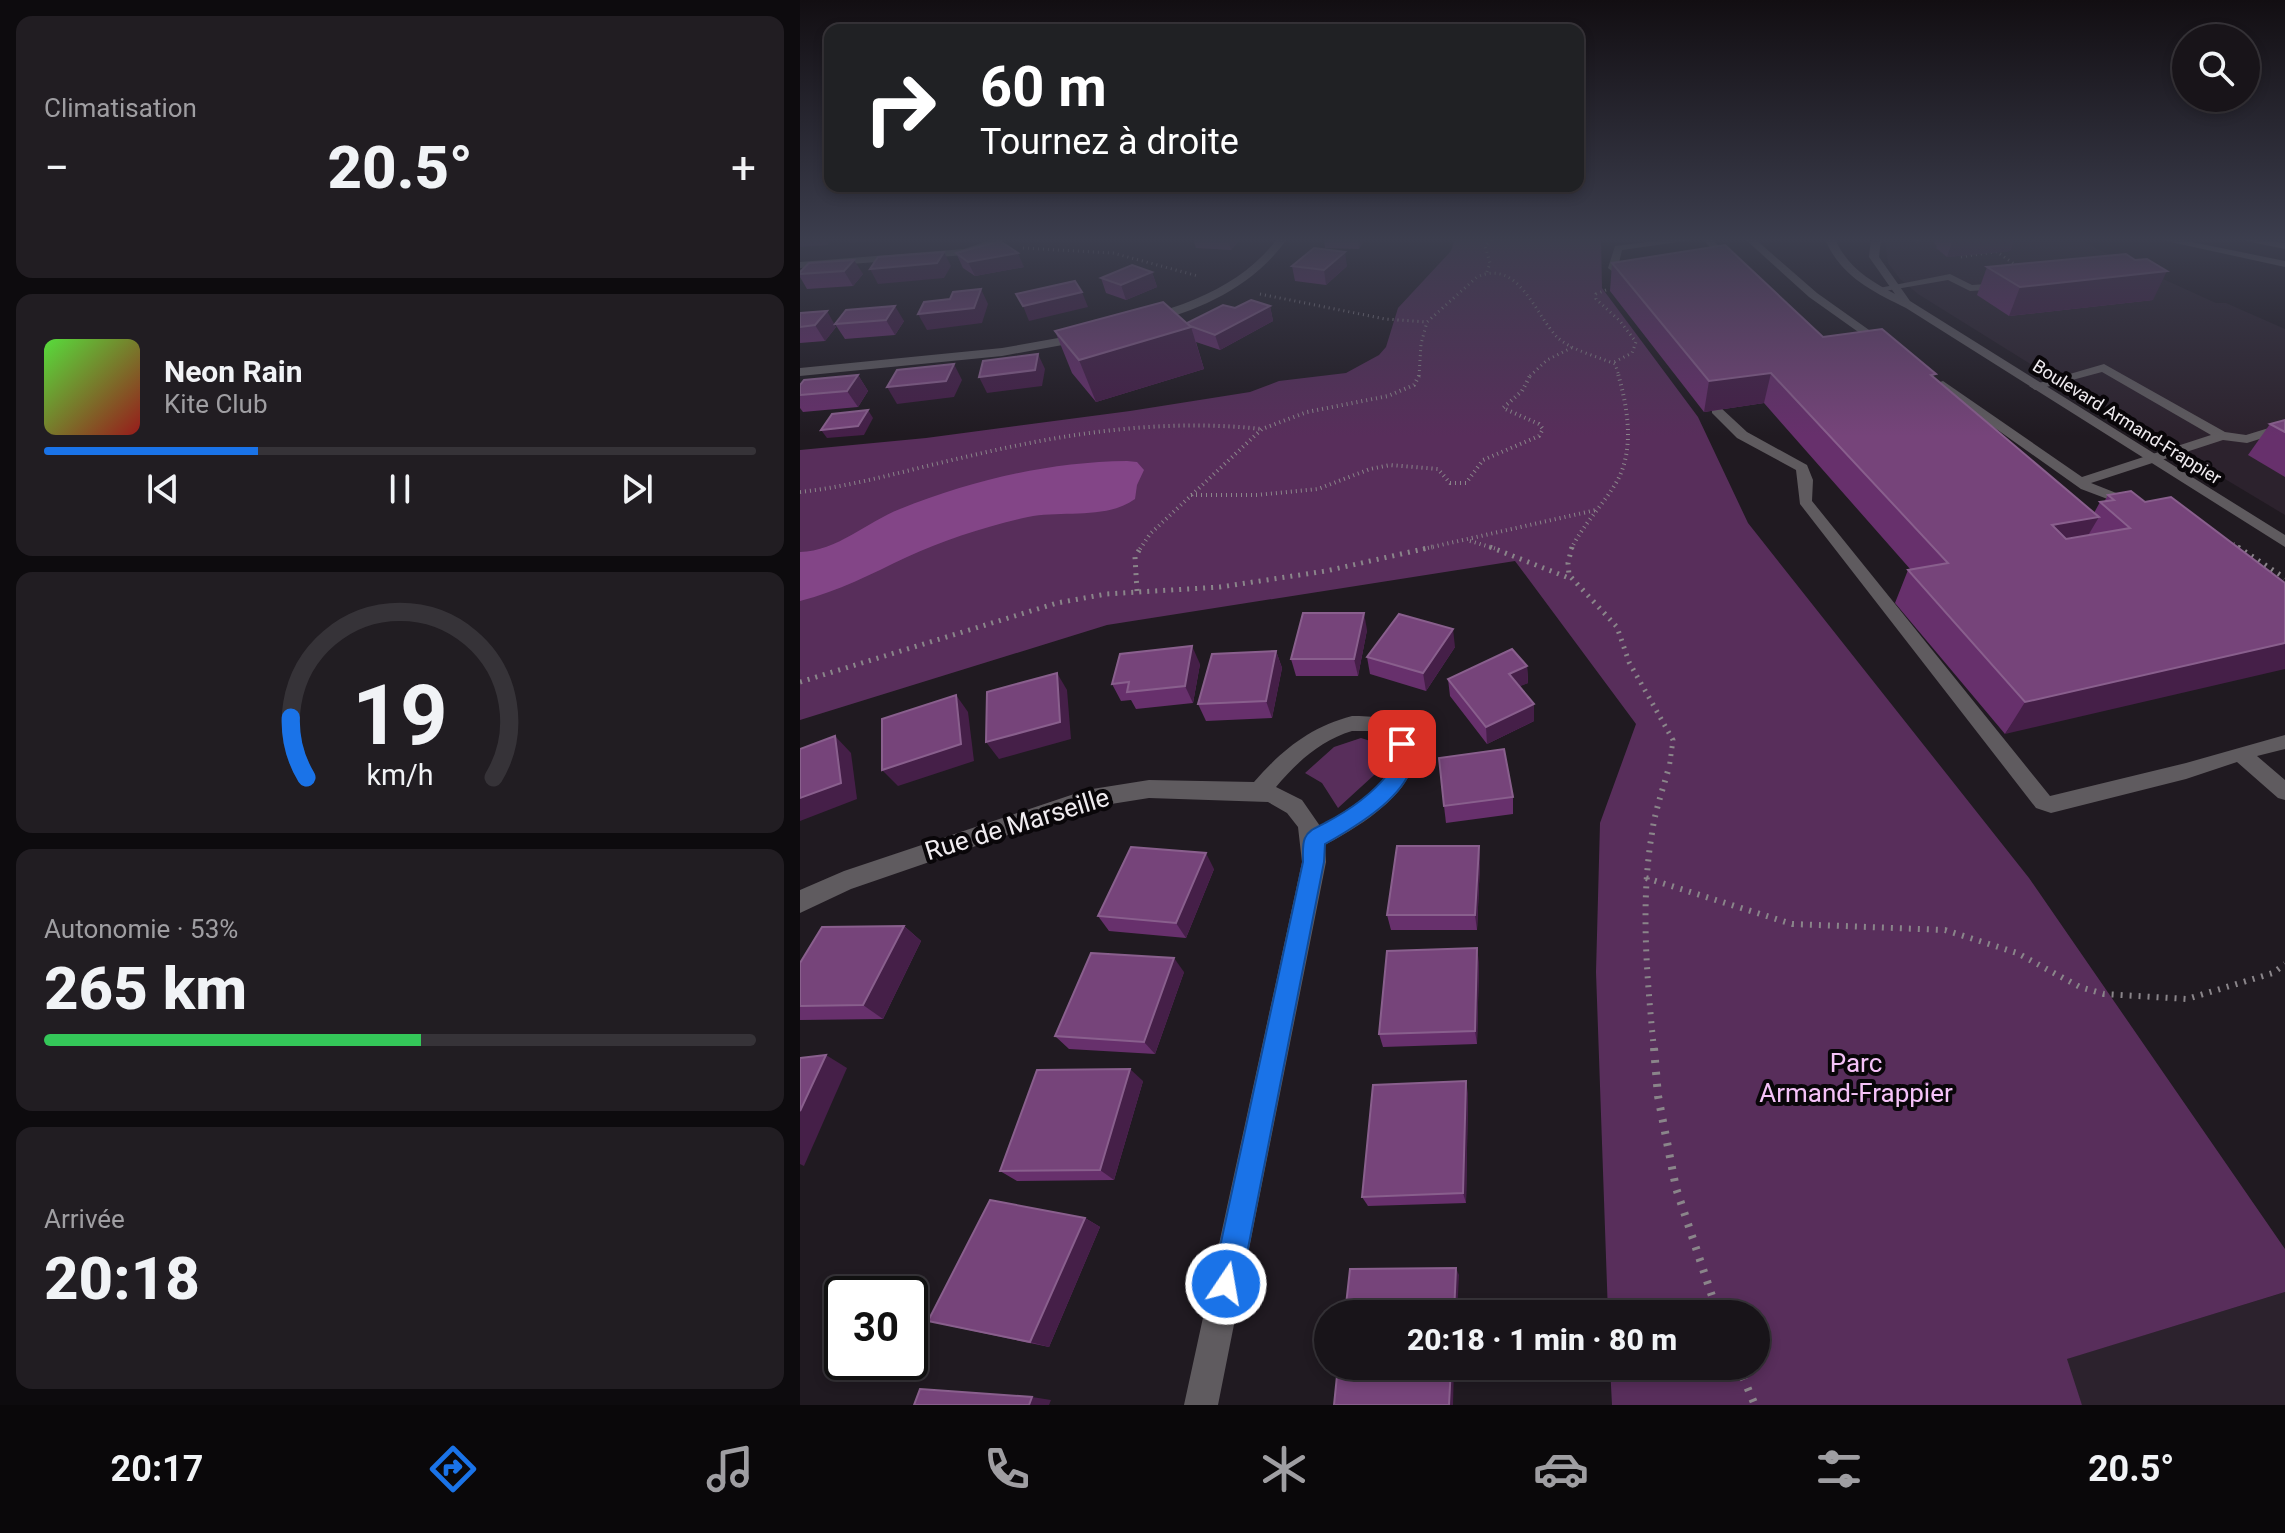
<!DOCTYPE html>
<html lang="fr">
<head>
<meta charset="utf-8">
<style>
  body { margin:0; font-family:Roboto,sans-serif; background:#211d22; color:#f1f3f6; height:100vh; display:flex; flex-direction:column; font-size:30px; white-space:nowrap }
  * { box-sizing:border-box; margin:0 }
  p { font-size:26px; color:#9f9ea2 }
  .icon { flex:none; width:44px; height:44px; fill:none; stroke:currentColor; stroke-width:2; stroke-linecap:round; stroke-linejoin:round }
  .map { position:relative; flex:1; overflow:hidden }
  .drawer { display:flex; flex-direction:column; gap:16px; padding:16px; background:#0d0b0e; width:800px }
  .drawer>* { flex:none }
  .top-card { position:absolute; left:24px; top:24px; width:760px; height:168px; border-radius:16px; box-shadow:0 4px 12px #0003,0 0 0 2px #363338; background:#202124; color:#fff; overflow:hidden }
  .tools { position:absolute; left:1372px; top:24px; display:grid; gap:16px }
  .tools a { display:grid; place-items:center; width:88px; height:88px; border-radius:50%; background:#181419; box-shadow:0 4px 12px #0003,0 0 0 2px #363338; font-size:40px }
  .speed { position:absolute; left:24px; top:1276px; display:flex; gap:16px; font-size:40px; font-weight:700; text-align:center }
  .speed>* { display:grid; place-content:center; width:104px; height:104px; border-radius:50%; background:#181419; box-shadow:0 4px 12px #0003,0 0 0 2px #363338; line-height:1 }
  .speed .limit { border:4px solid #111; border-radius:12px; background:#fff; color:#111 }
  .pin { position:absolute; display:grid; place-items:center; width:68px; height:68px; color:#fff; margin:-34px; border-radius:16px; box-shadow:0 4px 12px #0006 }
  .me { position:absolute; width:88px; margin:-44px; rotate:12deg; stroke-linejoin:round; filter:drop-shadow(0 0 6px #0008) }
  .turn { display:flex; align-items:center; gap:28px; height:168px; padding:0 24px; font-size:36px }
  .turn .icon { width:104px; height:104px; stroke-width:2.5 }
  .turn b { display:block; font-size:56px; line-height:68px }
  .big { font-size:60px; font-weight:800; line-height:1.1 }
  .drawer .widget { flex:1; display:flex; flex-direction:column; justify-content:center; gap:12px; min-width:0; padding:0 28px; border-radius:16px; background:#211d22 }
  .drawer .dial { align-items:center; gap:0 }
  .dial svg { height:208px; overflow:visible; fill:none; stroke:#363338; stroke-width:7; stroke-linecap:round; text-anchor:middle }
  .dial text { fill:#f1f3f6; stroke:none }
  .song { display:flex; align-items:center; gap:24px }
  .cover { width:96px; height:96px; border-radius:12px; background:linear-gradient(135deg,hsl(110 70% 55%),hsl(0 70% 35%)) }
  .played { height:8px; border-radius:4px; background:linear-gradient(90deg,#1a73e8 30%,#363338 30%) }
  .keys { display:flex; justify-content:space-around; direction:ltr }
  .heat { display:flex; justify-content:space-between; align-items:center; font-size:44px; direction:ltr }
  .charge { height:12px; border-radius:6px; background:linear-gradient(90deg,#34c759 53%,#363338 0) }
  .trip { position:absolute; left:514px; top:1300px; width:456px; height:80px; border-radius:40px; background:#181419; box-shadow:0 4px 12px #0003,0 0 0 2px #363338; font-weight:800; line-height:80px; text-align:center }
  .menu { display:flex; height:128px; justify-content:space-around; align-items:center; background:#0a080a; color:#9f9ea2 }
  .menu .icon { width:56px; height:56px }
  .menu .active { color:#1a73e8 }
  .menu b { font-size:36px; color:#f1f3f6 }
  main { display:flex; flex:1; min-height:0 }
  .map>svg:first-child { display:block }
  .built { fill:#2c222d }
  .green { fill:#582e5b }
  .water { fill:#834587 }
  .lines { fill:none; stroke-linecap:round; stroke-linejoin:round }
  .path-far4 { stroke:#8a858a; stroke-width:3; stroke-dasharray:1 4; stroke-linecap:butt }
  .path-far3 { stroke:#8a858a; stroke-width:4; stroke-dasharray:1 4; stroke-linecap:butt }
  .path-far2 { stroke:#8a858a; stroke-width:5; stroke-dasharray:2 6; stroke-linecap:butt }
  .path-far1 { stroke:#8a858a; stroke-width:6; stroke-dasharray:2 7; stroke-linecap:butt }
  .path { stroke:#8a858a; stroke-width:8; stroke-dasharray:3 9; stroke-linecap:butt }
  .service { fill:#5f5b5f; fill-rule:evenodd }
  .minor { fill:#5f5b5f; fill-rule:evenodd }
  .tertiary { fill:#5f5b5f; fill-rule:evenodd }
  .wall { fill:#67306c }
  .shaded-wall { fill:#451f48 }
  .building { fill:#76447a; stroke:#895f8d; stroke-width:2 }
  .route { fill:#1a73e8; stroke:#114b97; stroke-width:2 }
  .labels { text-anchor:middle; stroke-width:8; stroke-linejoin:round; paint-order:stroke }
  .far-street-label { font-size:18px; fill:#f0ecf0; stroke:#090609 }
  .near-street-label { font-size:26px; fill:#f0ecf0; stroke:#090609 }
  .near-park-label { font-size:26px; fill:#f5c2f8; stroke:#090609 }
</style>
</head>
<body>
<main>
<section class="drawer">
<div class="widget"><p>Climatisation</p>
<div class="heat"><a>−</a><b class="big">20.5°</b><a>+</a></div>
</div>
<div class="widget">
<div class="song"><i class="cover"></i><div><b>Neon Rain</b><p>Kite Club</p></div></div>
<div class="played"></div>
<div class="keys"><svg class="icon" aria-label="previous" viewBox="0 0 24 24"><path d="M18 5L8 12l10 7zM5 5v14"/></svg><svg class="icon" aria-label="pause" viewBox="0 0 24 24"><path d="M8 5v14M16 5v14"/></svg><svg class="icon" aria-label="next" viewBox="0 0 24 24"><path d="M6 5l10 7-10 7zM19 5v14"/></svg></div>
</div>
<div class="widget dial"><svg viewBox="0 0 100 80">
<path d="M14 69A42 42 0 1 1 86 69"/>
<path d="M14 69A42 42 0 0 1 8 46" stroke="#1a73e8"/>
<text x="50" y="56" font-size="32" font-weight="700">19</text>
<text x="50" y="72" font-size="11">km/h</text>
</svg></div>
<div class="widget"><p>Autonomie · 53%</p><b class="big">265 km</b><div class="charge"></div></div>
<div class="widget"><p>Arrivée</p><b class="big">20:18</b></div>
</section>
<div class="map">
<svg width="1485" height="1405" viewBox="0 0 1485 1405">
  <rect width="100%" height="100%" fill="#201a21"/>
  <g class="built">
    <polygon points="1088,239 1280,239 1299,250 1416,303 1426,303 1485,329 1485,515 1355,437 1351,439 1118,294 1100,279 1088,263 1086,247"/>
    <polygon points="1485,1292 1485,1405 1282,1405 1266,1359"/>
  </g>
  <g class="green">
    <polygon points="655,239 801,239 802,288 898,417 948,523 1229,878 1485,1249 1485,1292 1267,1359 1282,1405 812,1405 810,1366 956,1366 956,1314 808,1314 796,972 800,823 836,724 715,561 307,625 0,720 0,450 126,438 330,411 450,392 479,381 546,373 579,355 586,347 598,308 651,251"/>
    <polygon points="561,738 583,745 588,755 585,765 538,808 522,783 505,773 534,747"/>
  </g>
  <path class="water" d="M327,461L337,462L344,470L337,485L335,499C306,520 262,510 228,517C188,526 144,540 107,557C71,574 39,591 0,601V552C37,551 67,522 100,509C173,480 248,462 327,461Z"/>
  <g class="lines">
    <g class="path-far4">
      <polyline points="237,241 242,239"/>
      <polyline points="223,248 313,253 398,276"/>
      <polyline points="1200,254 1217,266"/>
      <polyline points="1161,257 1201,251"/>
      <polyline points="687,272 690,263 685,246 693,239"/>
      <polyline points="806,290 796,294 796,299 820,321 836,342 832,353 814,362"/>
      <path d="M460,294L585,319L627,322L677,277C719,258 735,315 758,338C771,350 799,357 815,364L819,376"/>
      <polyline points="619,376 621,344 627,322"/>
      <polyline points="730,376 747,360 773,347"/>
    </g>
    <g class="path-far3">
      <path d="M0,492C55,486 107,470 161,458C261,434 359,418 462,429"/>
      <polyline points="391,495 457,495 518,489 570,469 590,465 638,469 650,483 666,483 683,460 739,436 743,429 739,424 703,408 722,391 731,374"/>
      <polyline points="670,541 697,549"/>
      <polyline points="1433,544 1441,549"/>
      <polyline points="340,549 350,534 462,429 507,412 588,396 614,385 620,374"/>
      <polyline points="623,549 796,510"/>
      <path d="M771,549C783,525 802,506 816,483C835,451 828,408 818,374"/>
    </g>
    <g class="path-far2">
      <polyline points="690,547 769,578"/>
      <polyline points="772,547 768,563 769,575 817,627 829,662 873,740 869,769"/>
      <polyline points="1438,547 1485,578"/>
      <polyline points="337,591 335,557 341,547"/>
      <polyline points="0,682 257,603 306,594 420,587 526,571 632,547"/>
    </g>
    <g class="path-far1">
      <polyline points="846,878 992,924 1145,930 1217,953 1280,987 1304,994 1387,999 1473,973 1485,964"/>
      <path d="M854,1050C847,978 840,904 852,833C855,811 863,789 869,767"/>
    </g>
    <g class="path">
      <polyline points="854,1048 858,1096 876,1188 918,1314"/>
      <polyline points="938,1366 955,1405"/>
    </g>
    <g class="service">
      <polygon points="871,239 899,239 822,250 818,267 835,268 835,272 817,275 808,268 815,246"/>
      <polygon points="902,239 912,239 934,261 934,265 928,265"/>
      <polygon points="945,239 955,239 1017,293 1086,342 1086,346 1078,346 1009,297"/>
      <polygon points="1112,239 1122,239 1122,240 1117,243"/>
      <polygon points="1150,274 1172,285 1202,283 1207,286 1202,289 1170,291 1148,280 1079,292 1074,289"/>
      <polygon points="1304,364 1425,432 1446,435 1485,423 1485,431 1447,443 1423,440 1291,483 1339,502 1341,505 1334,509 1281,489 1133,384 1143,381 1282,477 1411,435 1302,372 1235,390 1229,386"/>
      <polygon points="912,407 920,407 947,432 1007,465 1013,480 1012,501 1250,796 1386,763 1485,735 1485,749 1457,756 1485,780 1485,800 1478,798 1437,762 1386,779 1251,813 1236,808 1000,504 996,470 937,438 912,413"/>
    </g>
    <g class="minor">
      <polygon points="193,239 208,239 165,255 0,268 0,262 164,249"/>
      <path d="M477,239H487C454,286 402,309 348,324L342,320C353,312 370,309 383,304C420,290 453,271 477,239Z"/>
      <polygon points="286,333 292,337 290,340 202,356 0,376 0,368 202,348"/>
      <path d="M552,716C571,716 596,717 607,735C637,781 559,827 525,845L526,862L418,1405H384L502,862L498,827L487,813L468,802L349,798L286,808L51,889L0,913V890L44,871L286,790L349,780L454,782C482,750 510,727 552,716ZM552,731H570L588,739C614,773 544,812 520,826L502,800L476,787C496,763 521,740 552,731Z"/>
    </g>
    <g class="tertiary">
      <path d="M1025,239H1035C1047,266 1068,280 1095,294L1069,257L1071,239H1081L1079,257L1110,301L1485,535V547L1106,308C1072,291 1040,276 1025,239Z"/>
      <polygon points="1357,239 1377,239 1485,261 1485,267"/>
      <polygon points="1445,239 1485,243 1485,249 1446,241"/>
    </g>
  </g>
  <g class="wall">
    <polygon points="393,239 440,239 431,250 396,248"/>
    <polygon points="524,239 564,239 559,249 525,248"/>
    <polygon points="1135,239 1214,239 1210,251 1147,257 1136,248 1137,246 1134,243"/>
    <polygon points="156,253 224,267 175,276 163,268"/>
    <polygon points="1335,260 1353,300 1209,316 1177,295 1187,267"/>
    <polygon points="9,263 63,274 53,286 7,289 0,277 0,272"/>
    <polygon points="812,263 1023,337 1135,378 1294,513 1300,502 1304,502 1308,495 1345,502 1371,497 1205,734 1095,603 1108,570 1111,570 964,403 904,412 810,291"/>
    <polygon points="492,266 547,266 526,285 495,281"/>
    <polygon points="352,272 357,287 326,300 306,293 301,278"/>
    <polygon points="470,306 473,321 420,350 396,342 404,369 296,402 272,373 255,331 387,323 435,308"/>
    <polygon points="46,310 104,321 95,335 45,339 35,324"/>
    <polygon points="0,313 36,327 25,341 0,343"/>
    <polygon points="58,375 68,391 58,407 3,412 0,408 0,385"/>
    <polygon points="1485,420 1485,477 1448,455 1470,424"/>
    <polygon points="567,630 558,676 496,676 491,659"/>
    <polygon points="655,647 626,691 570,674 567,657"/>
    <polygon points="476,651 482,668 472,718 406,721 398,704"/>
    <polygon points="400,664 393,703 336,709 331,700 321,701 312,684"/>
    <polygon points="727,666 728,683 719,686 734,704 734,721 687,744 650,696 648,679"/>
    <polygon points="713,797 713,814 646,823 644,806"/>
    <polygon points="679,846 680,862 677,930 591,930 587,915"/>
    <polygon points="414,869 386,938 309,931 298,916"/>
    <polygon points="104,926 121,941 83,1019 0,1020 0,963"/>
    <polygon points="679,962 677,1044 583,1047 579,1034"/>
    <polygon points="384,972 355,1054 269,1049 255,1036"/>
    <polygon points="343,1081 314,1180 217,1181 200,1171"/>
    <polygon points="668,1093 666,1203 568,1206 562,1197"/>
    <polygon points="285,1218 300,1227 249,1347 150,1326 128,1321"/>
  </g>
  <g class="shaded-wall">
    <polygon points="0,239 33,239 28,245 0,247"/>
    <polygon points="48,239 93,239 50,243"/>
    <polygon points="428,239 440,239 431,250"/>
    <polygon points="558,239 564,239 559,249"/>
    <polygon points="1153,239 1214,239 1210,251 1147,257"/>
    <polygon points="144,252 151,266 144,278 78,284 70,269"/>
    <polygon points="545,252 547,266 526,285 524,270"/>
    <polygon points="218,253 224,267 175,276 168,262"/>
    <polygon points="54,260 63,274 53,286 44,271"/>
    <polygon points="1367,271 1353,300 1209,316 1220,287"/>
    <polygon points="352,272 357,287 326,300 321,285"/>
    <polygon points="181,289 188,304 182,323 127,330 118,314"/>
    <polygon points="282,292 288,307 229,321 223,306"/>
    <polygon points="95,306 104,321 95,335 86,320"/>
    <polygon points="470,306 473,321 420,350 415,335"/>
    <polygon points="27,311 36,327 25,341 15,325"/>
    <polygon points="391,327 404,369 296,402 279,360"/>
    <polygon points="238,354 245,369 242,386 187,393 179,377"/>
    <polygon points="154,364 162,380 154,397 97,404 87,387"/>
    <polygon points="971,373 964,403 904,412 909,381"/>
    <polygon points="58,375 68,391 58,407 47,391"/>
    <polygon points="68,410 73,418 64,435 27,438 21,430"/>
    <polygon points="1299,517 1280,549 1234,558 1252,525"/>
    <polygon points="564,613 567,630 558,676 554,659"/>
    <polygon points="653,629 655,647 626,691 623,673"/>
    <polygon points="1485,643 1485,669 1205,734 1225,702"/>
    <polygon points="392,646 400,664 393,703 385,686"/>
    <polygon points="476,651 482,668 472,718 466,701"/>
    <polygon points="727,666 728,683 709,691 709,674"/>
    <polygon points="257,673 267,690 271,739 199,759 186,742"/>
    <polygon points="156,695 168,712 174,761 98,786 82,770"/>
    <polygon points="734,704 734,721 687,744 686,727"/>
    <polygon points="35,736 51,753 57,799 0,821 0,798"/>
    <polygon points="679,846 680,862 677,930 675,915"/>
    <polygon points="406,853 414,869 386,938 376,923"/>
    <polygon points="104,926 121,941 83,1019 63,1005"/>
    <polygon points="677,948 679,962 677,1044 675,1031"/>
    <polygon points="374,958 384,972 355,1054 344,1042"/>
    <polygon points="26,1055 47,1068 4,1166 0,1164 0,1111"/>
    <polygon points="330,1069 343,1081 314,1180 300,1170"/>
    <polygon points="666,1081 668,1093 666,1203 663,1193"/>
    <polygon points="285,1218 300,1227 249,1347 230,1342"/>
    <polygon points="656,1268 659,1275 657,1314 654,1314"/>
    <polygon points="651,1366 654,1366 653,1405 649,1405"/>
    <polygon points="232,1397 251,1400 249,1405 229,1405"/>
  </g>
  <g class="building">
    <polygon points="200,241 218,253 168,262 156,253"/>
    <polygon points="925,245 1023,337 1082,329 1136,374 1131,375 1299,517 1252,525 1266,539 1330,528 1300,502 1314,500 1308,495 1331,491 1345,502 1371,497 1485,583 1485,643 1225,702 1108,570 1148,563 971,373 909,381 812,263"/>
    <polygon points="514,248 545,252 524,270 492,266"/>
    <polygon points="144,252 137,263 70,269 78,257"/>
    <polygon points="1326,254 1335,260 1347,259 1367,271 1220,287 1187,267"/>
    <polygon points="54,260 44,271 0,274 0,272 9,263"/>
    <polygon points="332,265 352,272 321,285 301,278"/>
    <polygon points="275,281 282,292 223,306 216,294"/>
    <polygon points="181,289 174,308 118,314 124,302 150,299 153,292"/>
    <polygon points="451,300 470,306 415,335 390,326 387,323 423,305 435,308"/>
    <polygon points="363,302 391,327 279,360 255,331"/>
    <polygon points="95,306 86,320 35,324 46,310"/>
    <polygon points="27,311 15,325 0,327 0,313"/>
    <polygon points="238,354 235,370 179,377 183,361"/>
    <polygon points="154,364 146,381 87,387 97,370"/>
    <polygon points="58,375 47,391 0,395 0,385 4,380"/>
    <polygon points="68,410 58,426 21,430 32,414"/>
    <polygon points="1485,420 1485,432 1470,424"/>
    <polygon points="503,613 564,613 554,659 491,659"/>
    <polygon points="599,614 653,629 623,673 567,657"/>
    <polygon points="392,646 385,686 327,692 329,682 312,684 320,654"/>
    <polygon points="712,649 727,666 709,674 734,704 686,727 648,679"/>
    <polygon points="476,651 466,701 398,704 412,654"/>
    <polygon points="257,673 260,722 186,742 187,692"/>
    <polygon points="156,695 161,744 82,770 82,719"/>
    <polygon points="35,736 41,783 0,798 0,749"/>
    <polygon points="704,749 713,797 644,806 639,758"/>
    <polygon points="597,846 679,846 675,915 587,915"/>
    <polygon points="331,847 406,853 376,923 298,916"/>
    <polygon points="104,926 63,1005 0,1006 0,963 22,927"/>
    <polygon points="677,948 675,1031 579,1034 587,951"/>
    <polygon points="291,953 374,958 344,1042 255,1036"/>
    <polygon points="26,1055 0,1111 0,1058"/>
    <polygon points="330,1069 300,1170 200,1171 237,1070"/>
    <polygon points="666,1081 663,1193 562,1197 573,1085"/>
    <polygon points="190,1200 285,1218 230,1342 128,1321"/>
    <polygon points="656,1268 654,1314 545,1314 550,1269"/>
    <polygon points="538,1366 651,1366 649,1405 534,1405"/>
    <polygon points="120,1389 232,1397 229,1405 114,1405"/>
  </g>
  <linearGradient id="sky" x2="0" y2="1"><stop stop-color="#120e12"/><stop offset="0.55" stop-color="#3c3e4e"/><stop offset="1" stop-color="#3c3e4e" stop-opacity="0"/></linearGradient>
  <rect width="1485" height="436" fill="url(#sky)"/>
  <path class="route" d="M602,737L609,739C631,784 557,826 525,844L524,862L441,1284L437,1295L426,1299L416,1295L412,1284L503,862C503,855 502,844 505,838C508,830 518,827 525,823C548,811 572,794 588,774C598,762 590,751 595,739Z"/>
  <g class="labels">
    <g class="far-street-label">
      <text transform="translate(1327 422) rotate(32)" y="6">Boulevard Armand-Frappier</text>
    </g>
    <g class="near-street-label">
      <text transform="translate(217 824) rotate(-17)" y="9">Rue de Marseille</text>
    </g>
    <g class="near-park-label">
      <text x="1056" y="1072">Parc<tspan x="1056" dy="30">Armand-Frappier</tspan></text>
    </g>
  </g>
</svg>
<div class="tools">
<a><svg class="icon" aria-label="search" viewBox="0 0 24 24"><circle cx="10" cy="10" r="6"/><path d="M15 15l6 6"/></svg></a>
</div>
<div class="speed"><div class="limit">30</div></div>
<div class="pin" style="left:602px;top:744px;background:#d93025"><svg class="icon" aria-label="arrive" viewBox="0 0 24 24"><path d="M6 21V4h12l-3 4 3 4H6"/></svg></div>
<svg class="me" style="left:426px;top:1284px" viewBox="-20 -20 40 40"><circle r="17" fill="#1a73e8" stroke="#fff" stroke-width="3"/><path d="M0-11L8 9 0 5-8 9z" fill="#fff"/></svg>
<div class="trip">20:18 · 1 min · 80 m</div>
<div class="top-card">
<div class="turn"><svg class="icon" aria-label="right" viewBox="0 0 24 24"><path d="M7 20v-9h11M14 6l5 5-5 5"/></svg><div><b>60 m</b>Tournez à droite</div></div>
</div>
</div>
</main>
<nav class="menu">
<b>20:17</b>
<svg class="icon active" aria-label="directions" viewBox="0 0 24 24"><path d="M12 3l9 9-9 9-9-9zM9 14v-3h6M13 9l2 2-2 2"/></svg>
<svg class="icon" aria-label="music" viewBox="0 0 24 24"><path d="M9 18V5l10-2v13"/><circle cx="6" cy="18" r="3"/><circle cx="16" cy="16" r="3"/></svg>
<svg class="icon" aria-label="phone" viewBox="0 0 24 24"><path d="M5 4h4l2 5-3 2q2 4 5 5l2-3 5 2v4C11 20 4 13 5 4z"/></svg>
<svg class="icon" aria-label="climate" viewBox="0 0 24 24"><path d="M12 3v18M4 7l16 10M4 17L20 7"/></svg>
<svg class="icon" aria-label="car" viewBox="0 0 24 24"><path d="M5 17H2v-5l4-1 3-4h7l3 4 3 1v5h-3M9 17h6M6 11h13"/><circle cx="7" cy="17" r="2"/><circle cx="17" cy="17" r="2"/></svg>
<svg class="icon" aria-label="filters" viewBox="0 0 24 24"><path d="M4 7h16M4 17h16"/><circle cx="9" cy="7" r="2"/><circle cx="15" cy="17" r="2"/></svg>
<b>20.5°</b>
</nav>
</body>
</html>
